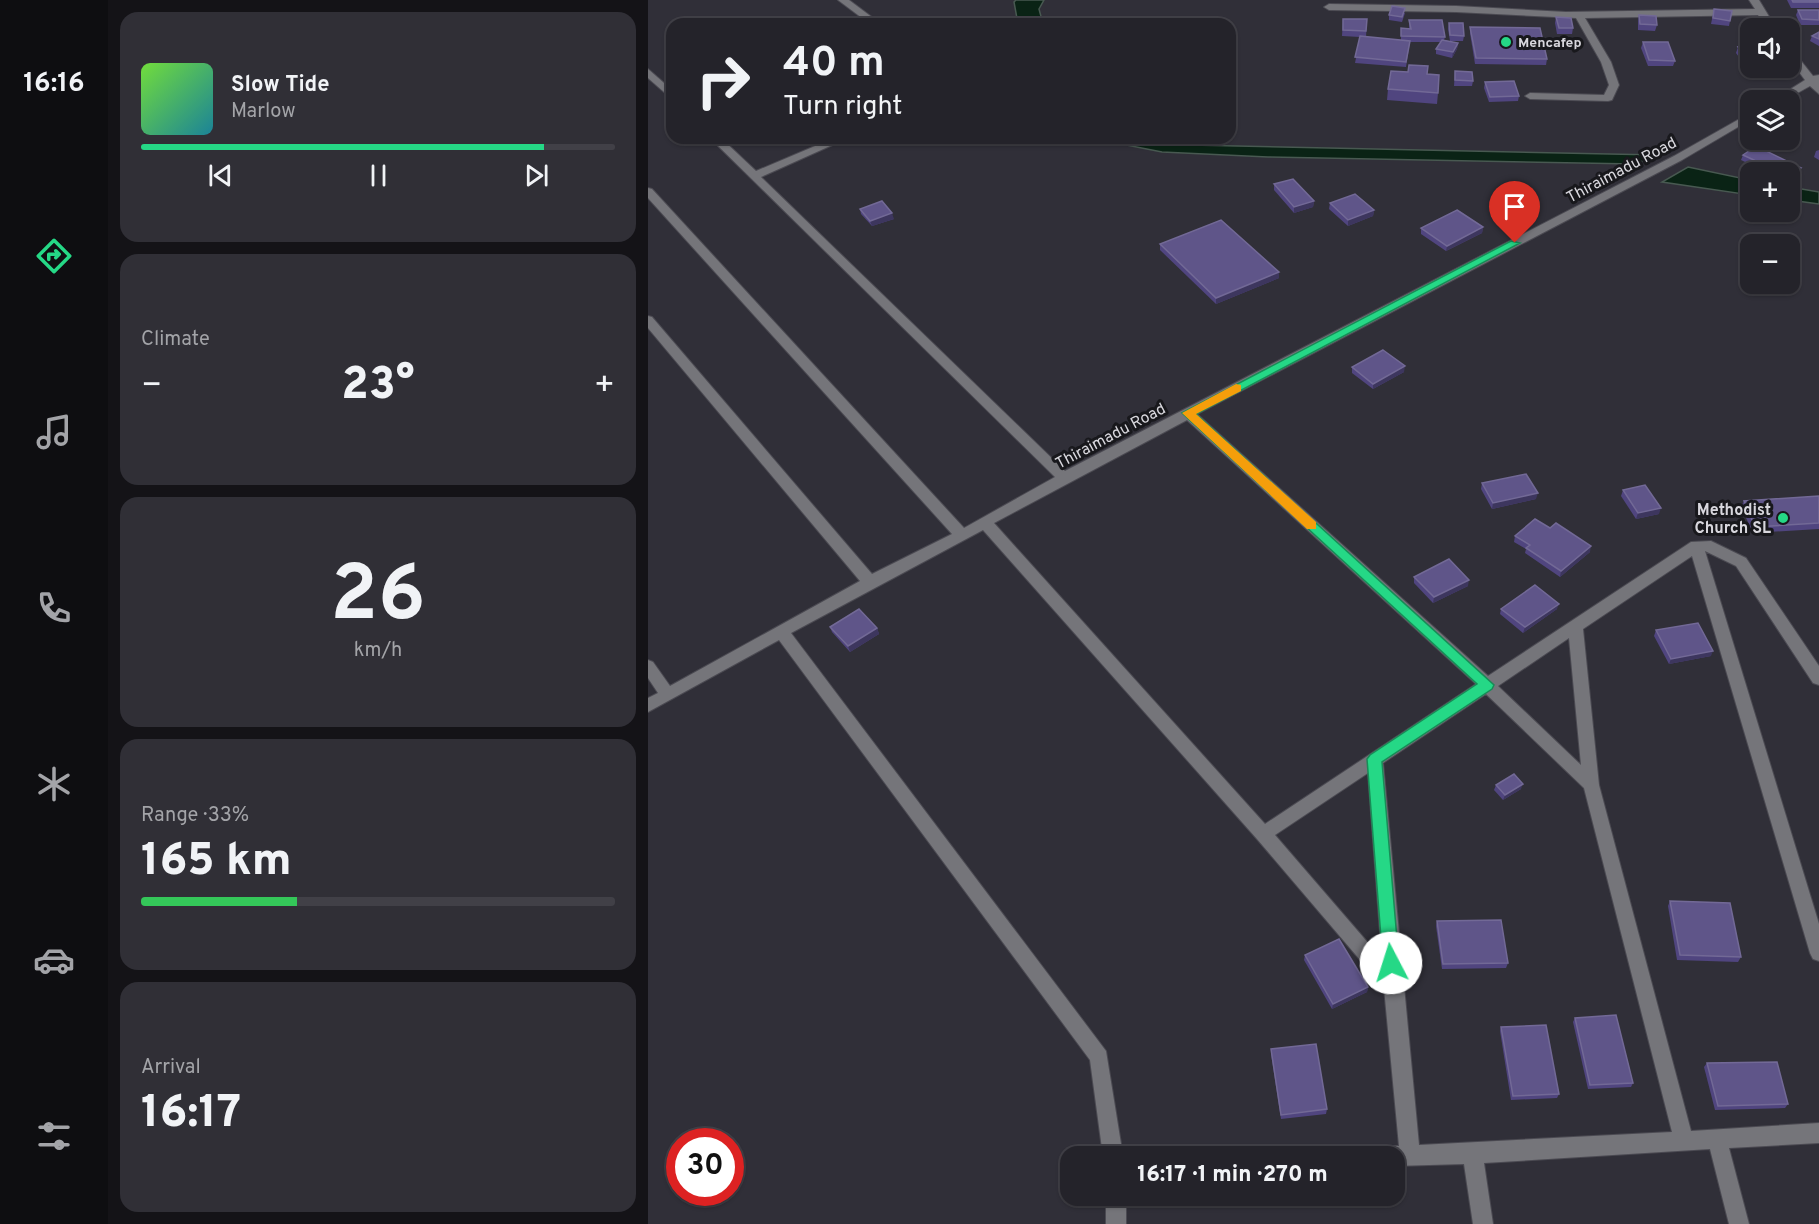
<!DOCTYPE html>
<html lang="en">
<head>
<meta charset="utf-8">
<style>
  body { margin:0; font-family:Overpass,sans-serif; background:#302f36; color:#f1f3f6; height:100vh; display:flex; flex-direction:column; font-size:22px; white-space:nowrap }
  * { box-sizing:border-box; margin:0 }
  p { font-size:20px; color:#a3a4a8 }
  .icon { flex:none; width:33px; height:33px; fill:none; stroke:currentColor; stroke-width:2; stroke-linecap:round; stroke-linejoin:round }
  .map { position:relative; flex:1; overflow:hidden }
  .side { display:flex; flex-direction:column; gap:12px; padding:12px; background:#141317; width:540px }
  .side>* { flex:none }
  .hud { position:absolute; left:18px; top:18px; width:570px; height:126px; border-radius:18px; box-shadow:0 2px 4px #0004,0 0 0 2px #414047; background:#24232a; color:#f1f3f6; overflow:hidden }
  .tools { position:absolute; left:1092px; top:18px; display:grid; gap:12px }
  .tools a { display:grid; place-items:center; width:60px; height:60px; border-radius:12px; background:#24232a; box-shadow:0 2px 4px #0004,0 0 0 2px #414047; font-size:30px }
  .speed { position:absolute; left:18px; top:1128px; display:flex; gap:12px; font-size:30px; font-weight:700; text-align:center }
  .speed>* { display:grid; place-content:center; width:78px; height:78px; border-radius:50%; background:#24232a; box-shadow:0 2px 4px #0004,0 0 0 2px #414047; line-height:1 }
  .speed .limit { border:9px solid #d22; background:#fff; color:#111 }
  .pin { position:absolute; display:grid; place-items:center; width:51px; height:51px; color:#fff; margin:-62px -26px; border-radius:50% 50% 50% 0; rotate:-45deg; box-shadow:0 0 6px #0007 }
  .pin .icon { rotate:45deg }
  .me { position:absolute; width:66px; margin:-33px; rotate:355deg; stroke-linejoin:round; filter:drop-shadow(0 0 4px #0008) }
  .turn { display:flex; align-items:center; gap:21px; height:126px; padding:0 18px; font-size:27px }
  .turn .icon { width:78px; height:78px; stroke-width:2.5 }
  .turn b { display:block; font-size:42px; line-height:51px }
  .big { font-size:45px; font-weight:800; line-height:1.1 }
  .side .widget { flex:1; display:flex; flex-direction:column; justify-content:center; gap:9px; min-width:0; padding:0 21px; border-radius:18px; background:#302f36 }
  .side .dial { align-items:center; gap:0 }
  .dial b { font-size:78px; line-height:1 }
  .song { display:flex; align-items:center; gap:18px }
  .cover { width:72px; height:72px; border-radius:9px; background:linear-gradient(135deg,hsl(100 70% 55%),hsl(190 70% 35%)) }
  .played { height:6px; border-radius:3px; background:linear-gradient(90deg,#25d886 85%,#414047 85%) }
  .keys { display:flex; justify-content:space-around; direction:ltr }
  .heat { display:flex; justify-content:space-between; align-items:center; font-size:33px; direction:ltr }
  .charge { height:9px; border-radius:4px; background:linear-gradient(90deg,#34c759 33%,#414047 0) }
  .trip { position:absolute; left:412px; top:1146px; width:345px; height:60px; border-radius:18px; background:#24232a; box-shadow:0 2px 4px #0004,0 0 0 2px #414047; font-weight:800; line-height:60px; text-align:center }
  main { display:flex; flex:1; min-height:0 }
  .tab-bar { display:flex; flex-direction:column; width:108px; justify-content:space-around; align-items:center; background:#0e0e11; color:#a3a4a8 }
  .tab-bar .icon { width:42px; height:42px }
  .tab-bar .current { color:#25d886 }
  .tab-bar b { font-size:27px; color:#f1f3f6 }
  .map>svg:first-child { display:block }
  .water { fill:#0a2315; stroke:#485951; stroke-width:1.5 }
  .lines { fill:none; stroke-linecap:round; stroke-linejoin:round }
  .minor-casing { stroke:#4b4a52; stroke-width:2 }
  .minor { fill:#75757a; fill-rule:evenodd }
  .wall { fill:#50457f }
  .shaded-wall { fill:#3d365e }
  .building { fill:#5f5589; stroke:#726996; stroke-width:1.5 }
  .route { fill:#25d886; stroke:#188c57; stroke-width:1.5 }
  .slow { fill:#f59e0b }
  .poi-dot { fill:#25d886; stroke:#18181c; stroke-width:2 }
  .labels { text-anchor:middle; stroke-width:6; stroke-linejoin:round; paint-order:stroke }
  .far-poi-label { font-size:14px; font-weight:bold; fill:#d8d7dd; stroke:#18181c; text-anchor:start }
  .street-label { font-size:16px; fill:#d8d7dd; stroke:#18181c }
  .poi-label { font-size:16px; font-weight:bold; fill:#d8d7dd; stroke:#18181c; text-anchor:end }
</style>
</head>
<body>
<main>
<nav class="tab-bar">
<b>16:16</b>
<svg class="icon current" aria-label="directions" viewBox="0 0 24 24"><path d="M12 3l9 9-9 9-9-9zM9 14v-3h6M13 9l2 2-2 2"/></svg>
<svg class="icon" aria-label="music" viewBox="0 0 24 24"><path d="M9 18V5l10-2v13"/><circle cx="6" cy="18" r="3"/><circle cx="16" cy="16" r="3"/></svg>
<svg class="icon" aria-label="phone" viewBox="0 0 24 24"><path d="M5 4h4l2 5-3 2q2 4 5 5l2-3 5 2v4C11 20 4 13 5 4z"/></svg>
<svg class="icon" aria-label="climate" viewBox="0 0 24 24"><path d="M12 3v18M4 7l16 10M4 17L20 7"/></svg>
<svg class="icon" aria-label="car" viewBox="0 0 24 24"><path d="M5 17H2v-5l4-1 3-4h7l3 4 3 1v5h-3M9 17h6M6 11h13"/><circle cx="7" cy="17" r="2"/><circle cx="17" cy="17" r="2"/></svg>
<svg class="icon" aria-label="filters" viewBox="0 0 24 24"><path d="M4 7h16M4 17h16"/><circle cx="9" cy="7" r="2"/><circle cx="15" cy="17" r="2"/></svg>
</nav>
<section class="side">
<div class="widget">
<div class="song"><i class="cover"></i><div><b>Slow Tide</b><p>Marlow</p></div></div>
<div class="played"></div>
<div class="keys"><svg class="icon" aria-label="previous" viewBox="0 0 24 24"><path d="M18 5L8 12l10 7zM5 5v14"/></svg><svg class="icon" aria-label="pause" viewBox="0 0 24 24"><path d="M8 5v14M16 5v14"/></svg><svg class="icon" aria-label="next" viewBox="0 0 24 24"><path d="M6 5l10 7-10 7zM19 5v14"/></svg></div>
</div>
<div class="widget"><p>Climate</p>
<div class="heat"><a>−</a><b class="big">23°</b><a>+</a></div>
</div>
<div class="widget dial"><b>26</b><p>km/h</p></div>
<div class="widget"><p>Range · 33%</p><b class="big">165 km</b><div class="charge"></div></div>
<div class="widget"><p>Arrival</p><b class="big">16:17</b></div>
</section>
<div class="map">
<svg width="1171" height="1224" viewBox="0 0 1171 1224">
  <rect width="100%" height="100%" fill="#302f38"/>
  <g class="water">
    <polygon points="368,0 396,0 391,9 395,24 370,24 366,2"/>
    <polygon points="443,138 506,138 542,145 1010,155 987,164 620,157 514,152"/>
    <polygon points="1040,167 1102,180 1102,195 1014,182"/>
    <polygon points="1142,187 1171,192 1171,204 1142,200"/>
  </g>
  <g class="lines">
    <defs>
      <g id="minor">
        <polygon points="190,0 201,0 233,24 222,24"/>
        <polygon points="1101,0 1111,0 1128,28 1118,28 1110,15 937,18 963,62 971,85 964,100 960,101 882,99 877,96 882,93 956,95 961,85 953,62 928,18 808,12 681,10 676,7 681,4 808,6 918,12 1107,9"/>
        <polygon points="1142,51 1146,52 1165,76 1171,75 1171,94 1162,86 1137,100 1125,100 1157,80 1142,60"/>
        <polygon points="0,69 24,90 24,99 0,78"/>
        <path d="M1102,113V120L1034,160L549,414L840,676L1043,542L1063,541L1098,558L1171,666V685L1165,683L1088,566L1057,551L1171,924V961L1165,959L1162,953L1044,556L935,629L951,785L1043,1131L1171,1123V1143L1081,1148L1101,1224H1081L1062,1149L836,1163L845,1224H825L816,1164L747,1166V1156H725L728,1149L735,1146H751L736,988L609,839L335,530L143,633L458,1051L475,1156H455L442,1060L131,640L0,712V698L10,693L0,678V660L5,662L22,686L212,581L0,328V316L4,317L224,574L304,534L0,198V188L4,189L316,528L407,477L62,138H73L108,171L186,138H200L113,177L417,471L1026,156ZM539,420L828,684L617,824L346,523ZM921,638L933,765L850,686ZM838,694L936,788L1024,1132L771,1145L735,763ZM720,773L734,959L627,835Z"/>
        <rect x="458" y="1196" width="20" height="28"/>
      </g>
    </defs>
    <use href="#minor" class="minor-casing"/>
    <use href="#minor" class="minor"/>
  </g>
  <g class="wall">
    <polygon points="1139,0 1171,0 1171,8 1143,8"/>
    <polygon points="1066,9 1082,21 1081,26 1063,24"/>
    <polygon points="1150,10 1171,10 1171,25 1152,25 1148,15"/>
    <polygon points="757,13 754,22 741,20 741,15"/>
    <polygon points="991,15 1009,25 1007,31 990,30 990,21"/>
    <polygon points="908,17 925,28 924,34 909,34 907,23"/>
    <polygon points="695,19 719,19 718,37 753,40 753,28 761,28 761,20 797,37 796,40 810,43 809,49 804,58 788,54 788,49 793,42 762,42 758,67 707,63 712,37 694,36"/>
    <polygon points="801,23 816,36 815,41 802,41 800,29"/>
    <polygon points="1102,24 1119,28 1102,28 1102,36 1100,30"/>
    <polygon points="822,27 899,59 898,65 827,64 822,33"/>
    <polygon points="1171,32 1171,46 1162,41 1164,36"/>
    <polygon points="995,42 1027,61 1025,66 1000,66 993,48"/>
    <polygon points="1102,46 1102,68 1115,68 1099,68 1088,53 1090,47"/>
    <polygon points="807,71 825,81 824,86 806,86"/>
    <polygon points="760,72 779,74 790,93 789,104 739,100 740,89"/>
    <polygon points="837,82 871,96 870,101 841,102 836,88"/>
    <polygon points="1171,150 1171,160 1166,157 1168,151"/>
    <polygon points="1095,155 1151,174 1142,181 1142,172 1118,172 1093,160"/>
    <polygon points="626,184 666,201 665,207 646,213 626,190"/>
    <polygon points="682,203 726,210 725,216 700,226 681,209"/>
    <polygon points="212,209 246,219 224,226 213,214"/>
    <polygon points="835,227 834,233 798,251 773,234 773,228"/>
    <polygon points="512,244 631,278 568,304 512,250"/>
    <polygon points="704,367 756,372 725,389 704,373"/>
    <polygon points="834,483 888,499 844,509 833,489"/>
    <polygon points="975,490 1011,514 988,519 973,496"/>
    <polygon points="1171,496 1171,529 1105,533 1093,507 1096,501"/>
    <polygon points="867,536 942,552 912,577 877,553 878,549 866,542"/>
    <polygon points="766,577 820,586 785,603 766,583"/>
    <polygon points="853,609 909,609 875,633 852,614"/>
    <polygon points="182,627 229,628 231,634 202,652 184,632"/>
    <polygon points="1008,630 1063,656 1021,664 1006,636"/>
    <polygon points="848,785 873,789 855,800 846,790"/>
    <polygon points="1022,901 1093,957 1090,962 1029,960 1020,906"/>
    <polygon points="789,921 860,963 858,968 794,969 788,926"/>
    <polygon points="657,955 720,987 719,992 684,1009 656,960"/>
    <polygon points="927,1018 985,1083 983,1087 940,1089 925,1022"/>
    <polygon points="853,1027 911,1094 909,1098 863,1100 852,1031"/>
    <polygon points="623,1049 679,1109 678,1114 633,1119 623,1054"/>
    <polygon points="1059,1063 1140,1104 1137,1108 1067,1110 1056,1067"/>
  </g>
  <g class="shaded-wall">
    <polygon points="810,43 809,49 804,58 805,52"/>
    <polygon points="1153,168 1151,174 1142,181 1142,176"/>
    <polygon points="666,201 665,207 646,213 646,207"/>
    <polygon points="726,210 725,216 700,226 700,220"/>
    <polygon points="244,213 246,219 224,226 222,221"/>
    <polygon points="835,227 834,233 798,251 799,246"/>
    <polygon points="631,272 631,278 568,304 568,298"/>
    <polygon points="757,366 756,372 725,389 725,384"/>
    <polygon points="890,493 888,499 844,509 845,503"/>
    <polygon points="1013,508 1011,514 988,519 990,513"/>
    <polygon points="943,546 942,552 912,577 913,571"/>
    <polygon points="821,580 820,586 785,603 786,597"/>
    <polygon points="911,604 909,609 875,633 877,627"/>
    <polygon points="229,628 231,634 202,652 200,646"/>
    <polygon points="1065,651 1063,656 1021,664 1023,659"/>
    <polygon points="875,784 873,789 855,800 857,795"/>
    <polygon points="720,987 719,992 684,1009 685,1004"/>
  </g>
  <g class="building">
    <polygon points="1144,0 1171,0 1171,2 1145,2"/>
    <polygon points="744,6 757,8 754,17 741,15"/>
    <polygon points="1066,9 1084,11 1082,21 1065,18"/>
    <polygon points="1150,10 1171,10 1171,20 1154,19"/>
    <polygon points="991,15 1008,16 1009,25 992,24"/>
    <polygon points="908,17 923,18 925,28 911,28"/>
    <polygon points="695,19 719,19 718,31 695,30"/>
    <polygon points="761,20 794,20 797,37 753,36 753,28 763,29"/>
    <polygon points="801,23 815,23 816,36 802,35"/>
    <polygon points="1102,24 1118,25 1119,28 1103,28"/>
    <polygon points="822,27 892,28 899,59 828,58"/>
    <polygon points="1171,32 1171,39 1164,36"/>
    <polygon points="712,36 762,41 758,62 707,57"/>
    <polygon points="794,40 810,43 805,52 788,49"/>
    <polygon points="995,42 1020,42 1027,61 1001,60"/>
    <polygon points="1102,46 1102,63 1101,63 1090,47"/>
    <polygon points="761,65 780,66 779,74 791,75 790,93 740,89 743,71 760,72"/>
    <polygon points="807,71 824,72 825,81 807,80"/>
    <polygon points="866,81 871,96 842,97 837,82"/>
    <polygon points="1108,146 1153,168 1142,176 1142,172 1132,172 1095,155"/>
    <polygon points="645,179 666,201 646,207 626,184"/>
    <polygon points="707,194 726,210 700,220 682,203"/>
    <polygon points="234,201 244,213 222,221 212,209"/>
    <polygon points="809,210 835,227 799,246 773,228"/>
    <polygon points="573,220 631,272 568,298 512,244"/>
    <polygon points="735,350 757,366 725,384 704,367"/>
    <polygon points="878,474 890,493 845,503 834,483"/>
    <polygon points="997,485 1013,508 990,513 975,490"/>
    <polygon points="1171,496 1171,523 1107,527 1096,501"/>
    <polygon points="887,519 902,528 908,523 943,546 913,571 878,548 882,545 867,536"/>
    <polygon points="801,559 821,580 786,597 766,577"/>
    <polygon points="887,585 911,604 877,627 853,609"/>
    <polygon points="211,609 229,628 200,646 182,627"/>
    <polygon points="1050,623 1065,651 1023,659 1008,630"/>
    <polygon points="866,774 875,784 857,795 848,785"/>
    <polygon points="1022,901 1082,903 1093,957 1032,955"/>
    <polygon points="853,920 860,963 795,964 789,921"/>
    <polygon points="691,939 720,987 685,1004 657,955"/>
    <polygon points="968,1015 985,1083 942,1085 927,1018"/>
    <polygon points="898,1025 911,1094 865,1096 853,1027"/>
    <polygon points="668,1044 679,1109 633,1115 623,1049"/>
    <polygon points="1129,1062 1140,1104 1070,1106 1059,1063"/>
  </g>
  <polygon class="route" points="863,241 872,243 548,414 846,685 844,689 734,762 751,963 749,968 743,970 737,968 735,963 719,759 722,755 829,684 534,413"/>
  <polygon class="slow" points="588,384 593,385 593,391 548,414 668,522 668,529 659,529 534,413"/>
  <g class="poi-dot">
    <circle cx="858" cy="42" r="6"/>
    <circle cx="1135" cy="518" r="6"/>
  </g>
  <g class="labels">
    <g class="far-poi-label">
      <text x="870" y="47">Mencafep</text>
    </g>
    <g class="street-label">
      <text transform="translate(973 169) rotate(-28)" y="6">Thiraimadu Road</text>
      <text transform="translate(462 435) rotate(-28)" y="6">Thiraimadu Road</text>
    </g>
    <g class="poi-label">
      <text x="1123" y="515">Methodist<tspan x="1123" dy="18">Church SL</tspan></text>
    </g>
  </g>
</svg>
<div class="tools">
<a><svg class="icon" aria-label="sound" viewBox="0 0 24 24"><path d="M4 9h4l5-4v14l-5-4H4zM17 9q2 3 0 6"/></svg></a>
<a><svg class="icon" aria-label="layers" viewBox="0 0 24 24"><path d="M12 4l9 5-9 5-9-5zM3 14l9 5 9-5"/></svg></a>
<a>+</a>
<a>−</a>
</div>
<div class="speed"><div class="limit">30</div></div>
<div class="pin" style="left:867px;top:243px;background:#d93025"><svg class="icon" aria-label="arrive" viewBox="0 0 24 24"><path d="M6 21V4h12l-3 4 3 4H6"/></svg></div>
<svg class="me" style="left:743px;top:963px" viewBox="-20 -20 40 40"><circle r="19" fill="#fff"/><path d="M0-13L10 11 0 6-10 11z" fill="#25d886"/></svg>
<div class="trip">16:17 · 1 min · 270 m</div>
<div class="hud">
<div class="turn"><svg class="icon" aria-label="right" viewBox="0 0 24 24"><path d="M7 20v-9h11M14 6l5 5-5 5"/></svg><div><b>40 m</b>Turn right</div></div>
</div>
</div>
</main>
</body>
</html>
